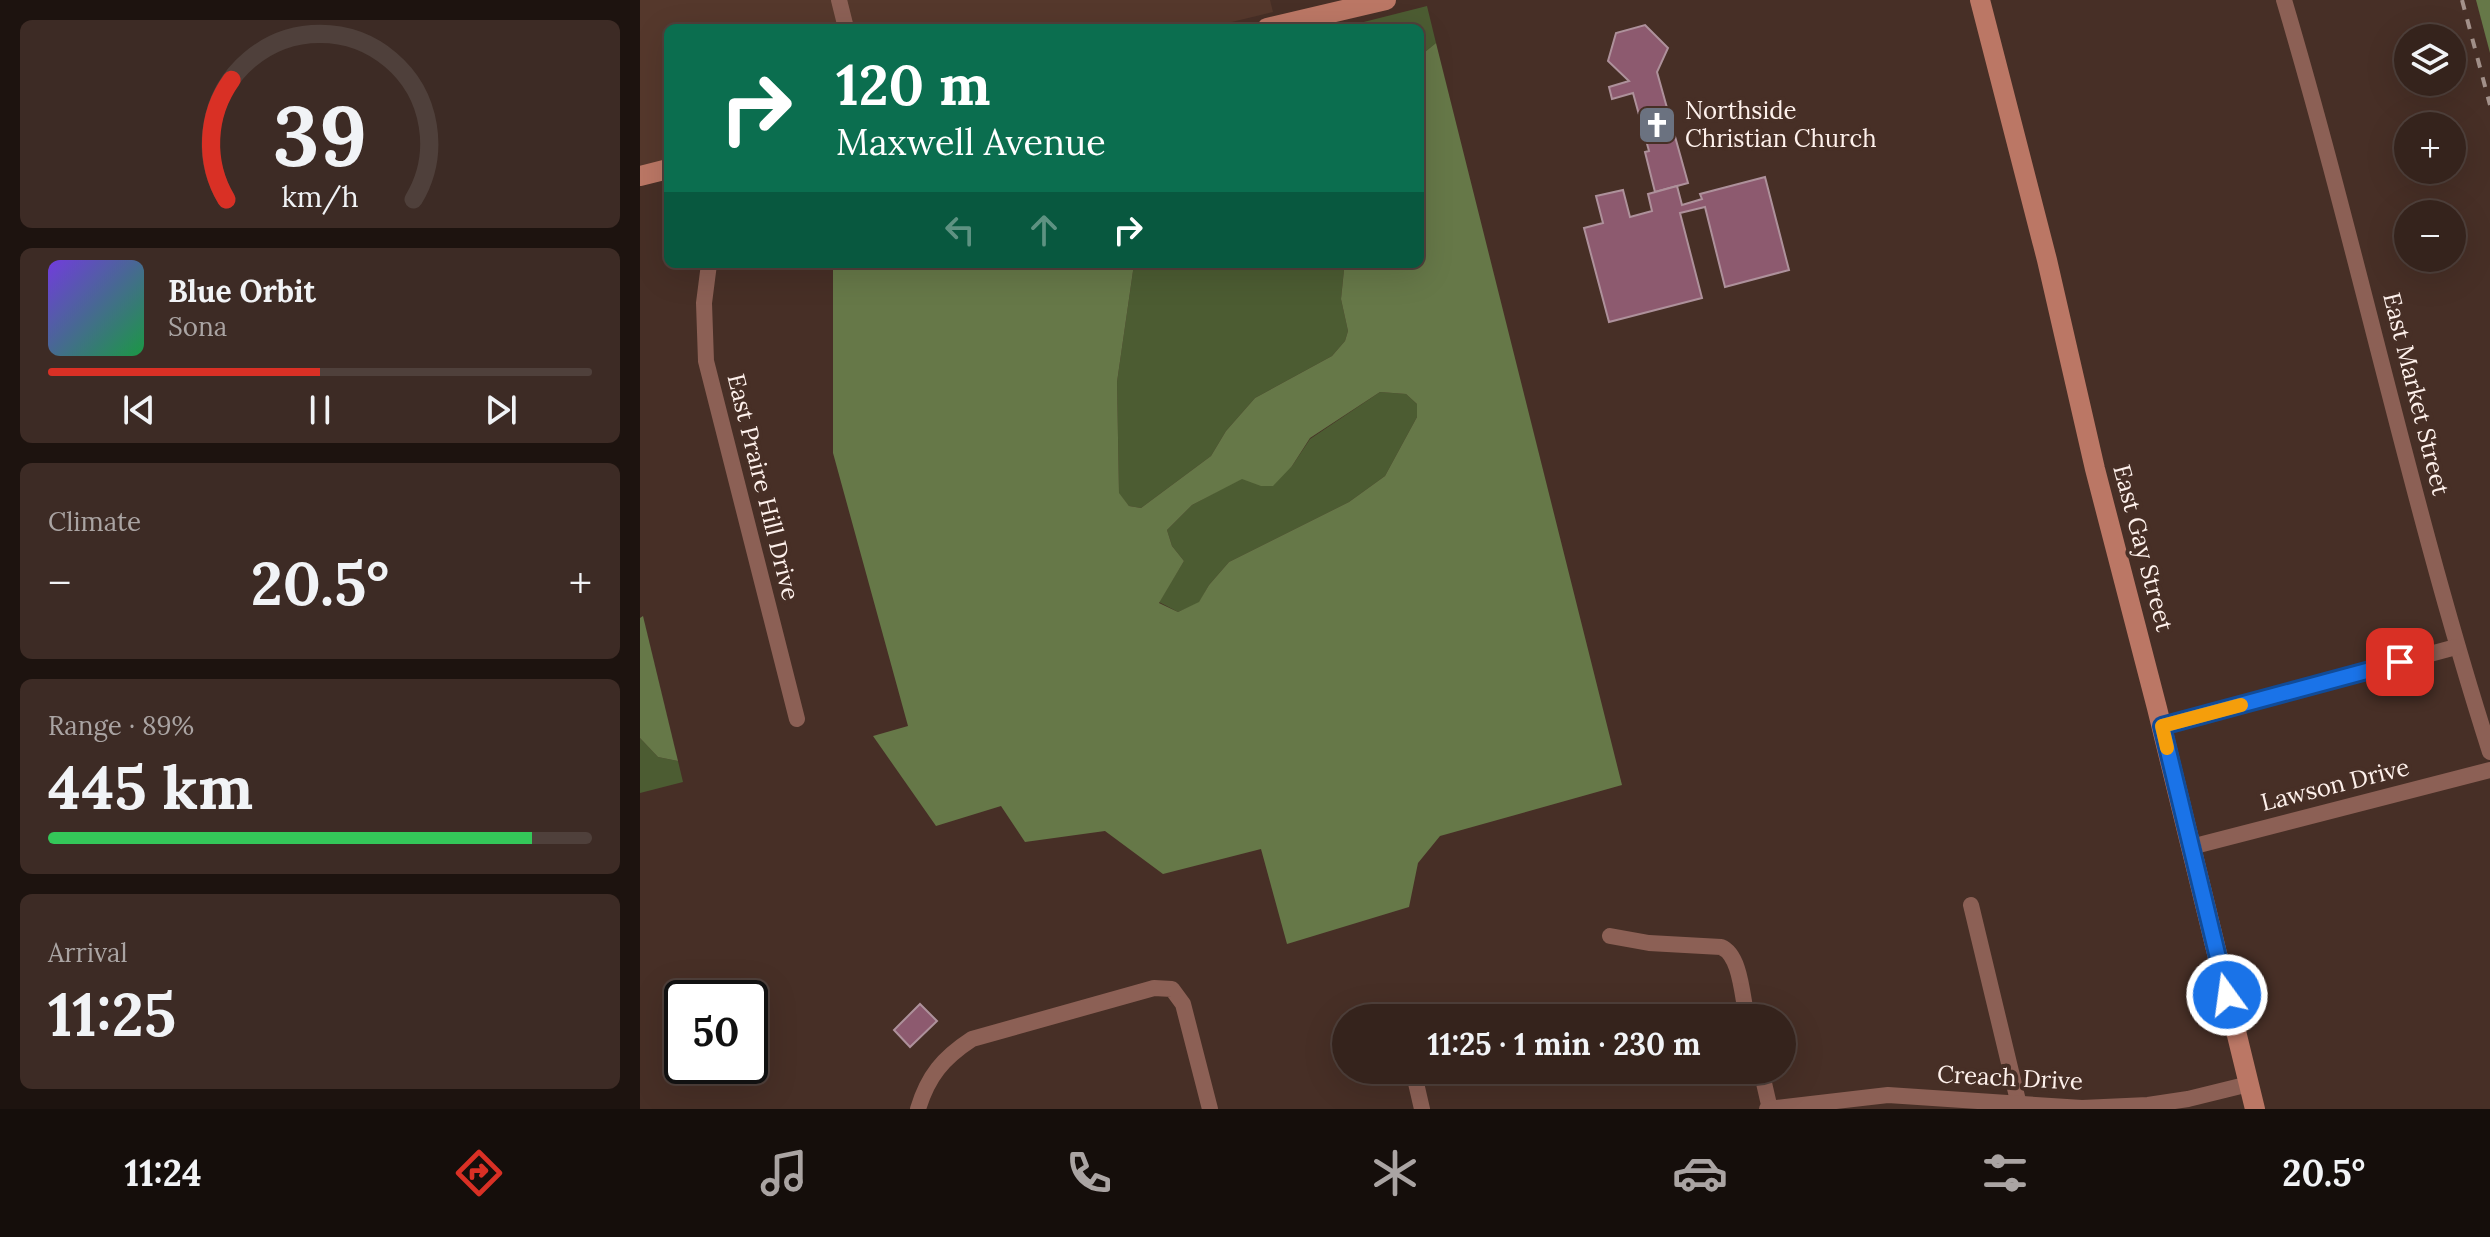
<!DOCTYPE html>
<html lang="en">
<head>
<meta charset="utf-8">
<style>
  body { margin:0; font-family:Lora,serif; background:#3d2b25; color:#f1f3f6; height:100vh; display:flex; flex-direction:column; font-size:30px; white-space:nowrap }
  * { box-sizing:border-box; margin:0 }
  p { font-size:26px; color:#aaa4a3 }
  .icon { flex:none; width:44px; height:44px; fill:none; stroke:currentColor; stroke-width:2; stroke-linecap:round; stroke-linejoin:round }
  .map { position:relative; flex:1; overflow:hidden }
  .details { display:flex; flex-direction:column; gap:20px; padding:20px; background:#1d130f; width:640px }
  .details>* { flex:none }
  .guide { position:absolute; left:24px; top:24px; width:760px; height:244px; border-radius:12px; box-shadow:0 8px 32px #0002,0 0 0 2px #4f403b; background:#0b6e4f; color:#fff; overflow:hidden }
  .fabs { position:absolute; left:1754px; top:24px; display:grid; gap:16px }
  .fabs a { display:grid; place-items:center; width:72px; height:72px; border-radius:50%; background:#35231c; box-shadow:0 8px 32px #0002,0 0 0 2px #4f403b; font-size:40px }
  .speed { position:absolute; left:24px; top:980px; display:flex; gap:16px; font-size:40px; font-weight:700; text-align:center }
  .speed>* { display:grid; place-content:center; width:104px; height:104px; border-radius:50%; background:#35231c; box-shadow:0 8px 32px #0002,0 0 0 2px #4f403b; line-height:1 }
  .speed .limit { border:4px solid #111; border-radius:12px; background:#fff; color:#111 }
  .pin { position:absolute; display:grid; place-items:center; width:68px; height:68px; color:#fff; margin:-34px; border-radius:16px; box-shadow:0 4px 12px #0006 }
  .me { position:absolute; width:88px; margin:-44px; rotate:346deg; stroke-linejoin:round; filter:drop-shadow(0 0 6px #0008) }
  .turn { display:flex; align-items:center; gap:28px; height:168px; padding:0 40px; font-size:36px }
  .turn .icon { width:104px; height:104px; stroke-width:2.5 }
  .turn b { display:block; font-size:56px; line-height:68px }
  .lanes { display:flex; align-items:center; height:76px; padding:0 40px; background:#0003; justify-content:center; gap:40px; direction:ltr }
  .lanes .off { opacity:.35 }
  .big { font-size:60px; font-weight:700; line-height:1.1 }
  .details .card { flex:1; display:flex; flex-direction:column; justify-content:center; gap:12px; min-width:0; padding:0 28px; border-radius:12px; background:#3d2b25 }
  .details .dial { align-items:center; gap:0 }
  .dial svg { height:208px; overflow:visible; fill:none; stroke:#4f403b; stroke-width:7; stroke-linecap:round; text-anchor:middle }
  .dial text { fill:#f1f3f6; stroke:none }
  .song { display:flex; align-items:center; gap:24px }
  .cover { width:96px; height:96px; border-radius:12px; background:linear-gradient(135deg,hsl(260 70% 55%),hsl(140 70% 35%)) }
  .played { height:8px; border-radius:4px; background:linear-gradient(90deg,#d93025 50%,#4f403b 50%) }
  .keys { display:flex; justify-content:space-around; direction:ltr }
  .heat { display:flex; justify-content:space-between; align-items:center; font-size:44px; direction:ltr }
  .charge { height:12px; border-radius:6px; background:linear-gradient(90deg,#34c759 89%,#4f403b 0) }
  .trip { position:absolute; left:692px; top:1004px; width:464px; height:80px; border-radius:40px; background:#35231c; box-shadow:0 8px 32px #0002,0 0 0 2px #4f403b; font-weight:700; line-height:80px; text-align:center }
  .tab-bar { display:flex; height:128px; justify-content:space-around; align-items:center; background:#150e0b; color:#aaa4a3 }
  .tab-bar .icon { width:56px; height:56px }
  .tab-bar .selected { color:#d93025 }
  .tab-bar b { font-size:36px; color:#f1f3f6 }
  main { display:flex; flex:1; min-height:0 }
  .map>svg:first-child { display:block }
  .built { fill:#55382c }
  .green { fill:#4c5c32 }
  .forest { fill:#667848; fill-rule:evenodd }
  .building { fill:#8d5a6f; stroke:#ae919b; stroke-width:2 }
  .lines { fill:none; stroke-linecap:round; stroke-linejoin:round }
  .street { stroke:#8c6055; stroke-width:16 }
  .secondary { stroke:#bb7765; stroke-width:20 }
  .rail { stroke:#a4928b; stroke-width:4; stroke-dasharray:10 10; stroke-linecap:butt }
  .route-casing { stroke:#114b97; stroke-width:20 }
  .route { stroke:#1a73e8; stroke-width:14 }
  .slow { stroke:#f59e0b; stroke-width:14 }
  .labels { text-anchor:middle; stroke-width:8; stroke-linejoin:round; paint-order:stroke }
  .poi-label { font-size:24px; fill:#fef1ec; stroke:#472f26; text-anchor:start }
  .street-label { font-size:24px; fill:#fef1ec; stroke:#472f26 }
</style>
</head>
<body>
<main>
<section class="details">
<div class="card dial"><svg viewBox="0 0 100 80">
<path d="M14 69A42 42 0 1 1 86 69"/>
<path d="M14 69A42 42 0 0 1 16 23" stroke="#d93025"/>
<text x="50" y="56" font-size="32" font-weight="700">39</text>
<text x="50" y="72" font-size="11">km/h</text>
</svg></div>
<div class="card">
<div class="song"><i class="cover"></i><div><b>Blue Orbit</b><p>Sona</p></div></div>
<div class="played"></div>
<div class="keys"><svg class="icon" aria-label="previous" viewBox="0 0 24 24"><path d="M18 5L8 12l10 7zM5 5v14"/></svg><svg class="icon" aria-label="pause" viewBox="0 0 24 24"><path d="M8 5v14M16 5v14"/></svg><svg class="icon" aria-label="next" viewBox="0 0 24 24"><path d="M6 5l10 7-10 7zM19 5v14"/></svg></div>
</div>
<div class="card"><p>Climate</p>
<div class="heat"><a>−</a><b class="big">20.5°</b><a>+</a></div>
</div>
<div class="card"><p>Range · 89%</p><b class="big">445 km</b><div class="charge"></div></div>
<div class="card"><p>Arrival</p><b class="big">11:25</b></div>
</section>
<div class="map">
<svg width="1850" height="1109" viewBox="0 0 1850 1109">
  <rect width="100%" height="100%" fill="#472f26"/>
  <polygon class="built" points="0,0 630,0 633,12 567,28 28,28 28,160 0,167"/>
  <g class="green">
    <polygon points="787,6 796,43 780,56 780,28 700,28"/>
    <polygon points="494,264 711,264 704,270 701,299 708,331 705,341 692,356 615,398 586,431 571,456 501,508 489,506 479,494 477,382"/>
    <polygon points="740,392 766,394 777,404 777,417 745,476 709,502 589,562 569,585 559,603 538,612 519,602 544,561 532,546 527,530 552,505 602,478 621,485 652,466 670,439"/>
    <polygon points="0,738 18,757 38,761 43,782 0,793"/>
  </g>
  <g class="forest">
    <polygon points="1836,0 1850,0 1850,53"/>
    <path d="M796,43L982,785L800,836L778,863L769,907L647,944L621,849L523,874L465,831L385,842L361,806L296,826L233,736L268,726L193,453V264H494L477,382L479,493L489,506L501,508L571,456L586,431L615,398L692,356L705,341L708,331L701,299L704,270L711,264H780V56ZM740,392L766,394L777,404V417L745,476L709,502L589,562L569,585L559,602L538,612L519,603L544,561L532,546L527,530L552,505L602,479L621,486H633L652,466L670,438Z"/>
    <polygon points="3,616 38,761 18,757 0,738 0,618"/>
  </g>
  <g class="building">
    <polygon points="1005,25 1028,48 1017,72 1048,183 1015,192 1005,152 1009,151 993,93 972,99 969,87 989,81 968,61 976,33"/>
    <polygon points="1125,177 1149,270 1085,287 1065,207 1040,213 1062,298 969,322 944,228 963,223 956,196 983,190 990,217 1012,211 1008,194 1037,186 1042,205 1062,199 1060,194"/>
    <polygon points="280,1004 297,1021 270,1047 254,1030"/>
  </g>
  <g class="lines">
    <g class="street">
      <polyline points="199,0 206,28"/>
      <path d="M1644,0C1718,249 1771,505 1850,752"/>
      <polyline points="69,264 64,303 66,361 157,719"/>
      <polyline points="1522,726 1816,647"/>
      <polyline points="1551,847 1850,770"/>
      <polyline points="1331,905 1380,1109"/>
      <path d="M970,936L1009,943L1081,947C1101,955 1102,997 1107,1018"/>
      <polyline points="774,1018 776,1012"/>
      <polyline points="773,1070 782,1109"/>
      <polyline points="1121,1070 1130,1109"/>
      <path d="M278,1109C288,1076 303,1058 332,1039L514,988L532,989L543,1004L570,1109"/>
      <polyline points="1127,1109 1248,1095 1442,1108 1508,1105 1548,1099 1609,1084"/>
    </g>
    <g class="secondary">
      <polyline points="1340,0 1407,260 1455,469 1517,708 1615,1109"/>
      <polyline points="627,28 746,0"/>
      <polyline points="0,176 28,169"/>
    </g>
    <polyline class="rail" points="1822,0 1850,105"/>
  </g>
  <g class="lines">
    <defs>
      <polyline id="route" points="1587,995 1522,726 1760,662"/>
    </defs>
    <use href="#route" class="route-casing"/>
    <use href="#route" class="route"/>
    <polyline class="slow" points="1527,748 1522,726 1601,705"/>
  </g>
  <defs>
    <symbol id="church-square" viewBox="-11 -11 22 22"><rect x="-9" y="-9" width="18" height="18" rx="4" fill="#6b7280" stroke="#472f26"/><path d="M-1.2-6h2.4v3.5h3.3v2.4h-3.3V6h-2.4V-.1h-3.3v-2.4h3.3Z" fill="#fff"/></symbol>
  </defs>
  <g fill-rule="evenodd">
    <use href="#church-square" x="995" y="103" width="44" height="44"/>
  </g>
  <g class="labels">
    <g class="poi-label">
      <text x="1045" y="119">Northside<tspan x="1045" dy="28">Christian Church</tspan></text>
    </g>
    <g class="street-label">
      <text transform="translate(1776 394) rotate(76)" y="8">East Market Street</text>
      <text transform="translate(123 487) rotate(76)" y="8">East Praire Hill Drive</text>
      <text transform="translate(1503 548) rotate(75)" y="8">East Gay Street</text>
      <text transform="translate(1695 785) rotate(-14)" y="8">Lawson Drive</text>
      <text transform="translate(1370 1078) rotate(3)" y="8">Creach Drive</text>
    </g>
  </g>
</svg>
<div class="fabs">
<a><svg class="icon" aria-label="layers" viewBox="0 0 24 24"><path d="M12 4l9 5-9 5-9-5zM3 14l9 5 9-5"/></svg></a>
<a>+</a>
<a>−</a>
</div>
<div class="speed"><div class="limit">50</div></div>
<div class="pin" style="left:1760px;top:662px;background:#d93025"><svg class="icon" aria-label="arrive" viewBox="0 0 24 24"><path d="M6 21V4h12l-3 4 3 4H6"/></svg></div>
<svg class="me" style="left:1587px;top:995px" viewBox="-20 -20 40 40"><circle r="17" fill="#1a73e8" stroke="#fff" stroke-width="3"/><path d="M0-11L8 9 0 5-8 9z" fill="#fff"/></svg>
<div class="trip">11:25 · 1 min · 230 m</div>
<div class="guide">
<div class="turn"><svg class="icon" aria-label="right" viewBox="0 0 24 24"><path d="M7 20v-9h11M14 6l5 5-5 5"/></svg><div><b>120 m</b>Maxwell Avenue</div></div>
<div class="lanes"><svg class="icon off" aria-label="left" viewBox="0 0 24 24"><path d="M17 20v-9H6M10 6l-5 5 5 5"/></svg><svg class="icon off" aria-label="ahead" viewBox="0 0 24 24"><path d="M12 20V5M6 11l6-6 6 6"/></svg><svg class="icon" aria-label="right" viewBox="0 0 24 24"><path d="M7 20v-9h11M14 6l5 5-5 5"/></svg></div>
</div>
</div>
</main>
<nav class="tab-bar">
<b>11:24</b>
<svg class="icon selected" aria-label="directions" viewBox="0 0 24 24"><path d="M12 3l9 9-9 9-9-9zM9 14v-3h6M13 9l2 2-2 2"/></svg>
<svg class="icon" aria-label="music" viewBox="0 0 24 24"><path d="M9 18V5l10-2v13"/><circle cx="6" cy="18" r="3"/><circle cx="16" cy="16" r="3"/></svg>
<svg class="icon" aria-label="phone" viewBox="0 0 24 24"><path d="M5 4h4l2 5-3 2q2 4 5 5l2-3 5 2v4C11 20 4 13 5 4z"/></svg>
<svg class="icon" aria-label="climate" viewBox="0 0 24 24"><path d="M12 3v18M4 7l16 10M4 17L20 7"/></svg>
<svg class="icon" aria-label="car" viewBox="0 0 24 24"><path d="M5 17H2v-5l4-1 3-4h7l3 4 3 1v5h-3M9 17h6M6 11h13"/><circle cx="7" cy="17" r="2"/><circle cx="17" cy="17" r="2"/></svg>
<svg class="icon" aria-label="filters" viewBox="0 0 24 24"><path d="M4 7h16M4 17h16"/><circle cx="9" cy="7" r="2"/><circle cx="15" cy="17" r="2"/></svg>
<b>20.5°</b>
</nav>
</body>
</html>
